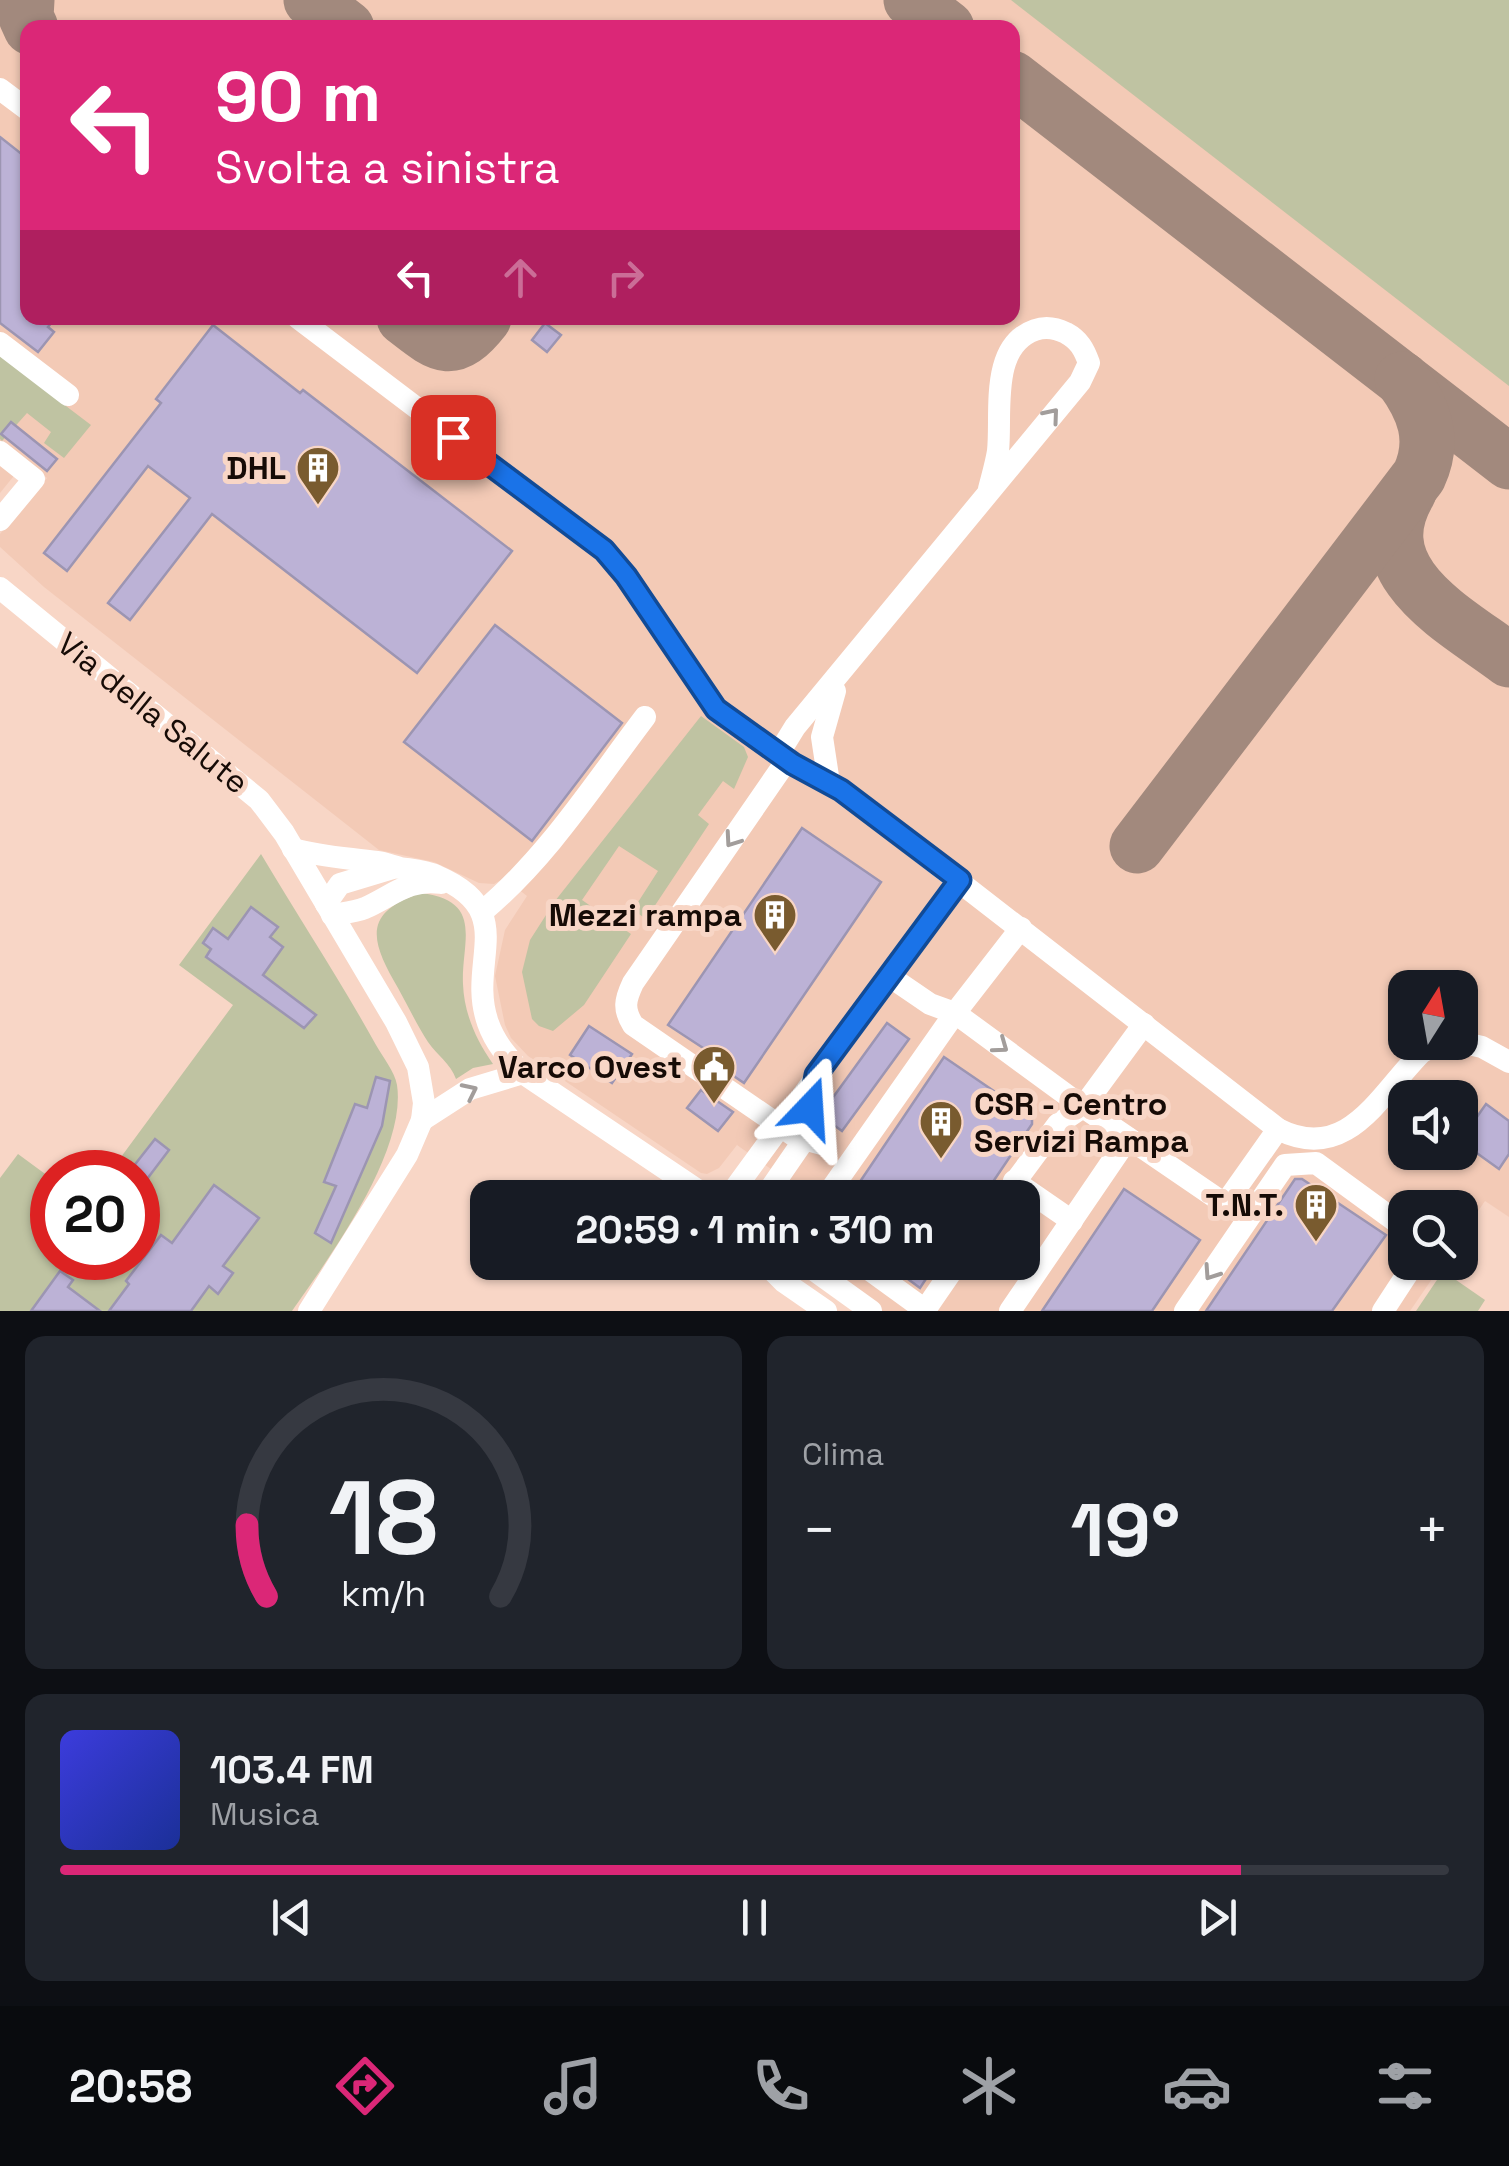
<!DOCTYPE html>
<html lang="it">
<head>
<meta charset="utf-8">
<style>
  body { margin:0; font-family:"Space Grotesk",sans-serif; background:#20242c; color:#f1f3f6; height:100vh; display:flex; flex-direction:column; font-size:38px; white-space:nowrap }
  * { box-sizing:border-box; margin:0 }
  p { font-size:32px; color:#9ea1a6 }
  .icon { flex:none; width:55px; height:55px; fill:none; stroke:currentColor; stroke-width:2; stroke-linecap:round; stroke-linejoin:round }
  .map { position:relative; height:1311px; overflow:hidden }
  .sheet { display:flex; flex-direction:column; gap:25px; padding:25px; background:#0d0f14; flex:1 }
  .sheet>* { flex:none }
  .top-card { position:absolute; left:20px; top:20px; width:1000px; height:305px; border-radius:20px; box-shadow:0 2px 8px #0004; background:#db2777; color:#fff; overflow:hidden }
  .needle { width:65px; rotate:11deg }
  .fabs { position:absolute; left:1388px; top:970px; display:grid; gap:20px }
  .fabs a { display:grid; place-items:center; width:90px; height:90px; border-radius:20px; background:#171b24; box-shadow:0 2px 8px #0004; font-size:50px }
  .speed { position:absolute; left:30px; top:1150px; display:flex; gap:20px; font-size:50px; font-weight:700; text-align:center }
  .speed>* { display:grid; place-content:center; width:130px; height:130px; border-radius:50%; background:#171b24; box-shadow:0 2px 8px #0004; line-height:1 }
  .speed .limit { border:15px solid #d22; background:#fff; color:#111 }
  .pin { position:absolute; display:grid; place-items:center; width:85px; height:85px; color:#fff; margin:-42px; border-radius:20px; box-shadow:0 5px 15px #0006 }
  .me { position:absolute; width:110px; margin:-55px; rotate:20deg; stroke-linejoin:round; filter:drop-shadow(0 0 8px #0008) }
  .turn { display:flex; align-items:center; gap:35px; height:210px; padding:0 30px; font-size:45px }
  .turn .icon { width:130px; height:130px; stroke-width:2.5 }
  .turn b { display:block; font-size:70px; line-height:85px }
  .lanes { display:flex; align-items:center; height:95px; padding:0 30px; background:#0003; justify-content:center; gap:50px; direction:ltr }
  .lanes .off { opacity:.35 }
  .big { font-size:75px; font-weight:800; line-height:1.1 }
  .sheet .tile { flex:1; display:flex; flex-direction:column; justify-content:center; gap:15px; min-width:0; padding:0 35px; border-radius:20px; background:#20242c }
  .sheet .dial { align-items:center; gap:0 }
  .dial svg { height:260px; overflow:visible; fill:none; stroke:#363941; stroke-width:7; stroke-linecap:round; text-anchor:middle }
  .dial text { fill:#f1f3f6; stroke:none }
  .song { display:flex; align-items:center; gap:30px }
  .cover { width:120px; height:120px; border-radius:15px; background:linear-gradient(135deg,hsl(240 70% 55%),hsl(230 70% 35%)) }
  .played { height:10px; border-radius:5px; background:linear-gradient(90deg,#db2777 85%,#363941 85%) }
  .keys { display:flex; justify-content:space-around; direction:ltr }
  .heat { display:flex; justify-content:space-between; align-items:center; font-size:55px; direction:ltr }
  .sheet .tiles { flex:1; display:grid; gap:25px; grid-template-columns:1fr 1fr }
  .tile:last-child { grid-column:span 2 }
  .trip { position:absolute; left:470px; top:1180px; width:570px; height:100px; border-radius:20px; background:#171b24; box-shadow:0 2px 8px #0004; font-weight:800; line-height:100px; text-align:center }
  .tabs { display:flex; height:160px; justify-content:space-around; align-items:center; background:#090b0e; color:#9ea1a6 }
  .tabs .icon { width:70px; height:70px }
  .tabs .active { color:#db2777 }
  .tabs b { font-size:45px; color:#f1f3f6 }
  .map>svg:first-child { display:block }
  .built { fill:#f3cab6; fill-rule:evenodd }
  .green { fill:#bfc3a2 }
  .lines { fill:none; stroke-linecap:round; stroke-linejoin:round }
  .taxiway { stroke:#a2897d; stroke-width:55 }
  .building { fill:#bcb2d6; stroke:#9c95b2; stroke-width:2.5 }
  .minor { stroke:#fff; stroke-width:22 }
  .oneway { stroke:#a29d9b }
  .route-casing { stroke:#114b97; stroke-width:25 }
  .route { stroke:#1a73e8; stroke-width:18 }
  .labels { text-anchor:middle; stroke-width:10; stroke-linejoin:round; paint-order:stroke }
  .poi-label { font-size:32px; font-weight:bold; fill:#160b06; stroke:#f8d6c6; text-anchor:end }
  .street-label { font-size:32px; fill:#160b06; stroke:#f8d6c6 }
</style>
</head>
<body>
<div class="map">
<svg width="1509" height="1311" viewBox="0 0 1509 1311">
  <rect width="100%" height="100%" fill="#f8d6c6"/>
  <path class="built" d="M0,0H1509V1217L1485,1201L1460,1237V1208H1405V1262L1443,1263L1410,1311H857L789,1263L1022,1262V1198L751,1197L771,1169L737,1145L719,1168L707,1174L701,1173L528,1056L511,1038L505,1025L495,976L505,930L527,896L504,878L494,884L479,883L434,862L379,850L44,587L0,547V534L47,478L26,461L0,493ZM28,28H1012V318H28ZM1405,988H1460V1042H1405ZM1405,1098H1460V1152H1405Z"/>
  <g class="green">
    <polygon points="1011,0 1509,0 1509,386"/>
    <polygon points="0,356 91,425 64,458 44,443 51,432 27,413 2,441 0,439"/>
    <polygon points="701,716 744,747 748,757 734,789 723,781 698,815 709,824 646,919 633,910 658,871 619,846 582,900 631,934 584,1005 553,1031 539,1026 532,1019 522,972 530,940 555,901"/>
    <path d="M261,854C299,918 340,980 376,1045C382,1056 395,1072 397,1085C407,1152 329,1258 292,1311H0V1178L18,1154L52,1179V1258H138V1172H110L233,1005L179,965Z"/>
    <path d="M421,893C485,901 461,942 463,984C464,1013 476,1040 493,1064L473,1068L456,1079C451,1064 437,1055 428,1042C417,1025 408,1006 398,988C372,943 360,913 421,893Z"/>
    <polygon points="1443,1271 1485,1300 1478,1311 1416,1311"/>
  </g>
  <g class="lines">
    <g class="taxiway">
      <polyline points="27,0 26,17 31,28"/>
      <polyline points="311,0 347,28"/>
      <polyline points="911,0 947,28"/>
      <polyline points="1012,78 1509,462"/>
      <path d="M404,318C439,345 452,359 484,318"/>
      <path d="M1409,492C1361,573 1455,619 1509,660"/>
      <path d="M1137,846L1419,476C1436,440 1424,409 1402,379"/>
    </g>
  </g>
  <g class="building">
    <polygon points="0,137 28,159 28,318 55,318 48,327 54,332 38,352 0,323"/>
    <polygon points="545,323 561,335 547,352 532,340"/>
    <polygon points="213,325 300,393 303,390 512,551 417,673 212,514 130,620 108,603 190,498 148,466 67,571 44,553 161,403 156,399"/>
    <polygon points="11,422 57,459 47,471 1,434"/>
    <polygon points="495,625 622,723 532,841 404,742"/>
    <polygon points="802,828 881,882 744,1083 719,1066 723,1061 668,1025"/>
    <polygon points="251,907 278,927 270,937 283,947 263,975 316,1015 304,1028 206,957 211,949 203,943 213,928 228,939"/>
    <polygon points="887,1023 909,1039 842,1131 824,1118 826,1107"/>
    <polygon points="589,1026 632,1054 612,1083 570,1055"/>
    <polygon points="944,1057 1032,1117 1032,1124 982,1198 849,1198"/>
    <polygon points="376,1077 390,1081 382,1126 331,1243 315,1233 336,1186 324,1182 355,1104 367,1108"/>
    <polygon points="701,1090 733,1112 718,1131 687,1108"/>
    <polygon points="1486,1104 1509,1121 1509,1154 1499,1169 1460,1141"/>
    <polygon points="155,1139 169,1150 138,1191 138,1172 129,1172"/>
    <polygon points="1295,1179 1302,1179 1386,1235 1332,1311 1206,1311"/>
    <polygon points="214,1185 259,1218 223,1266 233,1273 218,1294 209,1286 191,1311 109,1311 129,1284 126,1281 161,1235 172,1243"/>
    <polygon points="1124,1189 1200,1240 1152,1311 1042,1311"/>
    <polygon points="885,1262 937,1262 920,1288"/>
    <polygon points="60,1271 73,1280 68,1287 100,1311 31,1311"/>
  </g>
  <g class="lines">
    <g class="minor">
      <polyline points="0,89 28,110"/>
      <path d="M298,318L604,550L626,575L716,709L793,764L841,790L1278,1129C1348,1165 1381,1092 1422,1052L1433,1046L1455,1042"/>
      <polyline points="0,343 68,395"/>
      <polyline points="0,452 34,479 0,520"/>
      <polyline points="0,588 259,800 284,833 396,1022 418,1067 424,1103 422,1120 407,1155 309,1311"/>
      <path d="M779,753L795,727L1080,382L1089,363C1084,349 1079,340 1066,333C1056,328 1046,326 1035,330C989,346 1002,414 998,451C996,464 992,477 989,489"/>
      <path d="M787,760L633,983C625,1000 623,1009 633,1025L796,1137L825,1145"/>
      <polyline points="829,783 822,737 835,691"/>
      <path d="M293,849C322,857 349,858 377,862C385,863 392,866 400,868C413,870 424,870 437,876C521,912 466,961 488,1023C495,1043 508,1058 523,1073L709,1198"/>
      <polyline points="326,904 340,884 393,868"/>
      <path d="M482,912C547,858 594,784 645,717"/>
      <path d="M332,915C343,913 355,912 365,908C392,896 409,878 441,883"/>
      <polyline points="889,976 930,1004 955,1013 1083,1107 1225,1204 1278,1129"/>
      <polyline points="1460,1042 1482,1047 1509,1062"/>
      <polyline points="422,1120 470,1089 523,1073"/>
      <polyline points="1014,1181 1072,1221"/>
      <polyline points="728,1198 960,880"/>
      <polyline points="764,1198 804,1140 815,1085"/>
      <polyline points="825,1198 955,1013 1021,928"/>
      <polyline points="1003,1198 1058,1124 1083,1107 1144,1024"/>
      <polyline points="764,1262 784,1282 826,1311"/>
      <polyline points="803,1262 871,1311"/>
      <polyline points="859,1262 925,1310 958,1262"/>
      <polyline points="1010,1311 1128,1138"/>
      <polyline points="1185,1311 1285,1165 1316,1163 1405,1228"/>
      <polyline points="1383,1311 1415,1262"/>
    </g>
  </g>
  <defs><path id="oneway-chevron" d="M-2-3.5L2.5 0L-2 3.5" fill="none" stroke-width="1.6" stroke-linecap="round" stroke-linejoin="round" transform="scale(2.5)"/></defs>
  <g class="oneway">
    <use href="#oneway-chevron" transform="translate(1052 415) rotate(-50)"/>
    <use href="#oneway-chevron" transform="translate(732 840) rotate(125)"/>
    <use href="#oneway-chevron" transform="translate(1001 1046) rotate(36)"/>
    <use href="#oneway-chevron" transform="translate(470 1091) rotate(-26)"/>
    <use href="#oneway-chevron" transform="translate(1211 1273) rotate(124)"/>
  </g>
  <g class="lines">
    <defs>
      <polyline id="route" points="453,437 604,550 626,576 716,709 793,764 841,790 960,880 816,1075 810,1108"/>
    </defs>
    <use href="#route" class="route-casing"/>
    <use href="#route" class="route"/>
  </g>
  <defs>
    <symbol id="building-pin" viewBox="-11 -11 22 30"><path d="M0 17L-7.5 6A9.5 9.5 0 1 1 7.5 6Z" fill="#795b2f" stroke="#f8d6c6"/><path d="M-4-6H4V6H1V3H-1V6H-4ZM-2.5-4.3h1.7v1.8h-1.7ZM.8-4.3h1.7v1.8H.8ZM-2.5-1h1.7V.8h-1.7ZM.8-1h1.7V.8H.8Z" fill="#fff"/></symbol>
    <symbol id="civic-pin" viewBox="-11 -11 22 30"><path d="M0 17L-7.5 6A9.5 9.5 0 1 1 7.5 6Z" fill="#795b2f" stroke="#f8d6c6"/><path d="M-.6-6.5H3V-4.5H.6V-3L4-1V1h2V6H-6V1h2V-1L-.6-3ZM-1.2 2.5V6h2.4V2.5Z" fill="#fff"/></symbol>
  </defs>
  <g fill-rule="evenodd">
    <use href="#building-pin" x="293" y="443" width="50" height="68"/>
    <use href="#building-pin" x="750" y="890" width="50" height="68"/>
    <use href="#civic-pin" x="689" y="1042" width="50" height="68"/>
    <use href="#building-pin" x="916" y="1097" width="50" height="68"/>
    <use href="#building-pin" x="1291" y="1180" width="50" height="68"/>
  </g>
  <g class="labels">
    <g class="poi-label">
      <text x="286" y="479">DHL</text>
      <text x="742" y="926">Mezzi rampa</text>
      <text x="682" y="1078">Varco Ovest</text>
      <text x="974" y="1115" text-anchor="start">CSR - Centro<tspan x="974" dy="37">Servizi Rampa</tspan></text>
      <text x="1284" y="1216">T.N.T.</text>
    </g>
    <g class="street-label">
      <text transform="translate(153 713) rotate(39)" y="11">Via della Salute</text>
    </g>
  </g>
</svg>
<div class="fabs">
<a><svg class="needle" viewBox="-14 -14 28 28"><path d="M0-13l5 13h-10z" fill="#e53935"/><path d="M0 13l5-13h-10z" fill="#9ea1a6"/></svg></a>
<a><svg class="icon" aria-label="sound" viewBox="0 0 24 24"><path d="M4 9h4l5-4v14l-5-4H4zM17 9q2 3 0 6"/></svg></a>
<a><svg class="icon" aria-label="search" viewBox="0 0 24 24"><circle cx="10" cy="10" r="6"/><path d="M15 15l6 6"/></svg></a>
</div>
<div class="speed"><div class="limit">20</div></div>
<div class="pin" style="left:453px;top:437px;background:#d93025"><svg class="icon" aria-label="arrive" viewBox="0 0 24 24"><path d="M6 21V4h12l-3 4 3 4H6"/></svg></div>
<svg class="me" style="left:810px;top:1108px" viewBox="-20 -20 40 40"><path d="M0-17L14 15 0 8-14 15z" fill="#1a73e8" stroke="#fff" stroke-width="4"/></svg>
<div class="trip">20:59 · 1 min · 310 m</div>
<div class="top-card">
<div class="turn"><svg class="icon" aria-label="left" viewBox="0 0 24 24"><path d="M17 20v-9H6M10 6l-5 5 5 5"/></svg><div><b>90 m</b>Svolta a sinistra</div></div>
<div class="lanes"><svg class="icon" aria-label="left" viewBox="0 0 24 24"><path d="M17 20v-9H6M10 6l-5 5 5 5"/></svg><svg class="icon off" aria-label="ahead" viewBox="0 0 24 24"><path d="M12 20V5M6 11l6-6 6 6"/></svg><svg class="icon off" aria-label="right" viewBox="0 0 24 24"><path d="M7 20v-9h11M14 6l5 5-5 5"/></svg></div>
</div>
</div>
<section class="sheet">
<div class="tiles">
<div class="tile dial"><svg viewBox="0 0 100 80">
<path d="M14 69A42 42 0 1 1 86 69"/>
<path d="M14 69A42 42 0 0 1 8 47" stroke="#db2777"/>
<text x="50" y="56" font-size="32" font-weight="700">18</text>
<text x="50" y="72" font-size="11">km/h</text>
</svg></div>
<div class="tile"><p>Clima</p>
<div class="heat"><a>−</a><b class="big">19°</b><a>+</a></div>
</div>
<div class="tile">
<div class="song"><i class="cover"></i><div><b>103.4 FM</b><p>Musica</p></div></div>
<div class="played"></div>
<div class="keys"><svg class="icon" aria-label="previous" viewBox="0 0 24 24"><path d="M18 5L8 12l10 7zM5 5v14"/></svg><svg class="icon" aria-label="pause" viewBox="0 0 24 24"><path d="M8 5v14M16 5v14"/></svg><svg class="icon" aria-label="next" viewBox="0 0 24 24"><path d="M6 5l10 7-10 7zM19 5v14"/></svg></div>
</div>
</div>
</section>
<nav class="tabs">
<b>20:58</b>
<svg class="icon active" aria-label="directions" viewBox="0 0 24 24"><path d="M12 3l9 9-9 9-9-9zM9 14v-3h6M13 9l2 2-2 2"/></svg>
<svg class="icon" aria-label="music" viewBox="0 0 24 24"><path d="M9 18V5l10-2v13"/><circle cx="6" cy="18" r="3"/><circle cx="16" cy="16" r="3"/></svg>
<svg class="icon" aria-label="phone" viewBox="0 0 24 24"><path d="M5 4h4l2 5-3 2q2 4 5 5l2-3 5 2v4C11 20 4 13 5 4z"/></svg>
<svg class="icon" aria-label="climate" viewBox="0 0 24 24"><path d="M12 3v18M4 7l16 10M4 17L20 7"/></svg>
<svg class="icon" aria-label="car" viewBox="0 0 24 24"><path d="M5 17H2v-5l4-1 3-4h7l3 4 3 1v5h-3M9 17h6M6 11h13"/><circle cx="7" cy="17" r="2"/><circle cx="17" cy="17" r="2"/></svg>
<svg class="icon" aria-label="filters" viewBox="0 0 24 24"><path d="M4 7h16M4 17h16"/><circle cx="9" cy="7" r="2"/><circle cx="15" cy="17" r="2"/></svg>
</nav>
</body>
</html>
